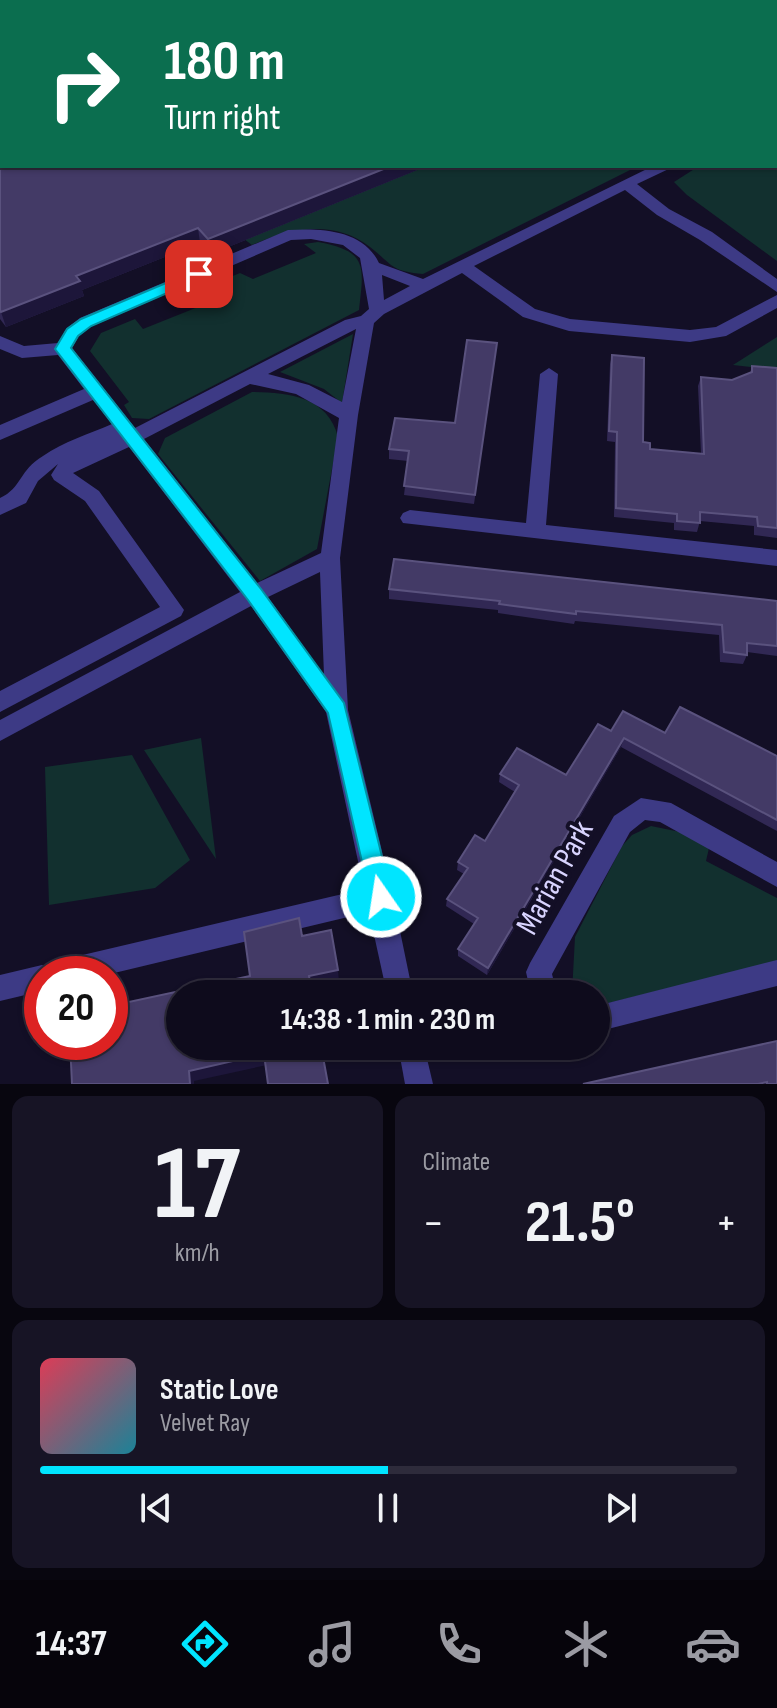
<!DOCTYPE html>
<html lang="en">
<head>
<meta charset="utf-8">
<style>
  body { margin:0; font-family:"Sofia Sans Condensed",sans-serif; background:#171425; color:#f1f3f6; height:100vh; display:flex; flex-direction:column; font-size:30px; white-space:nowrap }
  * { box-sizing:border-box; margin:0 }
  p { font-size:26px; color:#9b9ba3 }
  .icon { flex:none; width:44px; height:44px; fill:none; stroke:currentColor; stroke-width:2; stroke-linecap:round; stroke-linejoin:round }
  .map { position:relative; height:1084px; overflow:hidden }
  .sheet { display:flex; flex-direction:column; gap:12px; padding:12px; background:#08060f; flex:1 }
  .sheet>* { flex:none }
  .guide { position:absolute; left:0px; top:0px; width:778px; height:168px; box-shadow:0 2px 6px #0004,0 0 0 2px #2e2b3b; background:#0b6e4f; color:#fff; overflow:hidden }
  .speed { position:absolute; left:24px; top:956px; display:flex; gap:16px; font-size:40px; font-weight:700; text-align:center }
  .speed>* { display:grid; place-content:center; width:104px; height:104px; border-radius:50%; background:#0e0b1c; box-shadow:0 2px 6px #0004,0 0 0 2px #2e2b3b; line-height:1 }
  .speed .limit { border:12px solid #d22; background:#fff; color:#111 }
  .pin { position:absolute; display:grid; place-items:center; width:68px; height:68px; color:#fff; margin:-34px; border-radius:16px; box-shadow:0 4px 12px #0006 }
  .me { position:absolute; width:88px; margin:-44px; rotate:347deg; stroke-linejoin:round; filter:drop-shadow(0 0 6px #0008) }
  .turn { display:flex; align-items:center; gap:28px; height:168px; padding:0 32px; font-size:36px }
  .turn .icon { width:104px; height:104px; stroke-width:2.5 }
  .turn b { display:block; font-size:56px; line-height:68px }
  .big { font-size:60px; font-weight:700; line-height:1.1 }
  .sheet .tile { flex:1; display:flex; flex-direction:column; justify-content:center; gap:12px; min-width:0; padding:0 28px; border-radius:16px; background:#171425 }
  .sheet .dial { align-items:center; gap:0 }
  .dial b { font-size:104px; line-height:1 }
  .song { display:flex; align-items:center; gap:24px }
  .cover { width:96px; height:96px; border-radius:12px; background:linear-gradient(135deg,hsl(350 70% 55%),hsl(190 70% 35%)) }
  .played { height:8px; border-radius:4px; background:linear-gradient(90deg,#00e5ff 50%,#2e2b3b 50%) }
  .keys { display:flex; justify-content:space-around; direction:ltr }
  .heat { display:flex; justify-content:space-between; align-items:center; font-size:44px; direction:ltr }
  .sheet .tiles { flex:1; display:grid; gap:12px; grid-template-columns:1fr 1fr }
  .tile:last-child { grid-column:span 2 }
  .trip { position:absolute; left:166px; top:980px; width:444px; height:80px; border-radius:40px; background:#0e0b1c; box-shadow:0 2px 6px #0004,0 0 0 2px #2e2b3b; font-weight:700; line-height:80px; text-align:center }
  .dock { display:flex; height:128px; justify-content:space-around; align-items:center; background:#06040b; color:#9b9ba3 }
  .dock .icon { width:56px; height:56px }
  .dock .on { color:#00e5ff }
  .dock b { font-size:36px; color:#f1f3f6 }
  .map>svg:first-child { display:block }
  .green { fill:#12302f }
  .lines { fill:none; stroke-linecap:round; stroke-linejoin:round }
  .minor { fill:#3d3a85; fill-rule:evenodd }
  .wall { fill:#312854 }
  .shaded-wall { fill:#1d163a }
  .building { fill:#433a66; stroke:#5a527e; stroke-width:2 }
  .route { fill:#00e5ff; stroke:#0095a6; stroke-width:2 }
  .labels { text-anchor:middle; stroke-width:8; stroke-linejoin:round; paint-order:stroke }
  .near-street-label { font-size:32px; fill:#d9d4ff; stroke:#130f26 }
</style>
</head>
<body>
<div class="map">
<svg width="777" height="1084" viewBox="0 0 777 1084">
  <rect width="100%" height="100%" fill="#130f26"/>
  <g class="green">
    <polygon points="777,126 777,261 687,195 674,182 699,166 776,166"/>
    <path d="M410,166H638L423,274C390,271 393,265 370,247C334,219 291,228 252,245L244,239Z"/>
    <path d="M318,242C368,251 364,266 359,310L149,419L132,418L124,405L129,402L90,351L101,333L135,319L143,329L203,305L194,292L240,273L253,279L316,253L304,244Z"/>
    <polygon points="353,334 342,403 324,389 280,372"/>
    <polygon points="777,337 777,370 733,365"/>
    <path d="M252,392C289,393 327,396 338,437L317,549L260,581L158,454L165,438Z"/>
    <polygon points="201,738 216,859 144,750"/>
    <polygon points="132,755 190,860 155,888 49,905 45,767"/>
    <polygon points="651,826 685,833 709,848 706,861 777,898 777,962 596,1006 596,994 572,993 575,937 622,846 632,835"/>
  </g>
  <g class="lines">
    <g class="minor">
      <rect x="107" y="0" width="12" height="2"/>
      <polygon points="724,0 738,0 739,2 725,2"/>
      <polygon points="761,0 775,0 776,2 762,2"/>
      <rect x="776" y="34" width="1" height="9"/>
      <rect x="0" y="66" width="2" height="8"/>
      <rect x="776" y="105" width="1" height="8"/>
      <path d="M653,166H675L637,184L669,209L712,232L777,279V292L700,240L657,215L625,190L474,266L535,309L570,319L690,330L716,327L777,295V308L726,336L690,342L569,331L523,317L462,273L384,314L374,323L358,415L340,558L348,710L393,897L413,994H387L369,912L110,974H42V991L0,1001V975L42,965L47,967L57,961L364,889L326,712L251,606L0,741V720L240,592L129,447L73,473L99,491L184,610L181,616L0,712V691L160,607L85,501L54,480L51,475L58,464L38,481L26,503L0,515V498C22,488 19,470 43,456C63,442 89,434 112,424L93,400L0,440V425L84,389L58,355L22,358L0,349V336L24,346L58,343L67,328L80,318L288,230C320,228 363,229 379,263L423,279ZM311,239L343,245L360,258L369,309L361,316L345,320L135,428L72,348L79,336L92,326L291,240ZM382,275L410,286L384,300ZM356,329L342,402L309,385L268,374ZM250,384L296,394L339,418L321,553L257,583L144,439ZM320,572L324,675L268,597Z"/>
      <polygon points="549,368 558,374 546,525 777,550 777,566 403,523 400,518 403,513 410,510 526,523 540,374"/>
      <polygon points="641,798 671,803 777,862 777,887 660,822 645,820 630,832 552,974 557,994 531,994 526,972 530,963 614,816"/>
      <polygon points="777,960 777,986 596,1032 596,1006"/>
      <polygon points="398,1046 424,1046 433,1084 405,1084"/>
    </g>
  </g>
  <g class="wall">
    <polygon points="0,115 2,166 427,166 211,254 200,243 82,290 84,296 6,327 0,319"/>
    <polygon points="497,343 474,504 404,495 408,461 389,459 389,449 455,423"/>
    <polygon points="612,355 643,442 650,449 701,454 698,386 701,377 732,380 750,373 752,366 777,368 777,538 754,535 754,526 700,521 697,532 674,530 674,523 614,517 615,442 607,441 610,364"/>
    <polygon points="389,589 777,601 777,656 747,652 747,655 743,664 720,662 719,635 575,621 574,624 498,613 498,610 389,599"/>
    <polygon points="611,731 665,733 777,756 777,831 621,747 487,975 458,956 458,949 474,924 446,906 447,899 464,874 457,870 458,862 485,841 515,792 499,782 500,774 566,775"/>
  </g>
  <g class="shaded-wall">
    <polygon points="596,0 633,0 628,2 591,2"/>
    <polygon points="391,166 427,166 211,254 208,239"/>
    <polygon points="198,228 200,243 82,290 84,296 6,327 1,312 76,276"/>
    <polygon points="624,738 621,747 487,975 488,968"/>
    <polygon points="338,970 339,982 311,988 309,976"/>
    <polygon points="264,1054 267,1065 194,1081 194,1084 190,1084 189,1071"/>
  </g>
  <g class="building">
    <polygon points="204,0 268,0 270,2 198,2"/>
    <polygon points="338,0 596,0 591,2 332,2"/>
    <polygon points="2,114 2,166 391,166 208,239 198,228 76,276 80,281 1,312 0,310 0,115"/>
    <polygon points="467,340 497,343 475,495 404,486 409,451 389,449 395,418 455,423"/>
    <polygon points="612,355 644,358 643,442 650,443 650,449 704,454 701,377 732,380 752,372 752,366 777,368 777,528 758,526 757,517 700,512 700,523 677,521 677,514 616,508 617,432 609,431"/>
    <polygon points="394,559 777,601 777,646 747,643 747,655 724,652 722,625 576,611 576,614 499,604 500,601 389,589"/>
    <polygon points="680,707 777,756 777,820 624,738 488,968 458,949 478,918 447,899 468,868 458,862 475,835 485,841 519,785 500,774 517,748 566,775 598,724 611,731 623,711 665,733"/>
    <polygon points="299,918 302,936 331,930 338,970 309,976 312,994 180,994 180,1046 321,1046 328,1084 268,1084 264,1054 189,1071 190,1084 72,1084 70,1042 110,1042 110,1006 250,976 244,932"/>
    <polygon points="777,1041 777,1084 767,1084 767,1082 758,1084 583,1084"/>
  </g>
  <polygon class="route" points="199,269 204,271 204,277 91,326 78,336 71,348 261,589 344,703 392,897 389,905 381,908 373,905 370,897 328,713 248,600 55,349 67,329 81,319"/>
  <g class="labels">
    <g class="near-street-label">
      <text transform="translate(554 877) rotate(-61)" y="11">Marian Park</text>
    </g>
  </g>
</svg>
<div class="speed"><div class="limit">20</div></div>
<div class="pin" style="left:199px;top:274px;background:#d93025"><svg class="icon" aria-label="arrive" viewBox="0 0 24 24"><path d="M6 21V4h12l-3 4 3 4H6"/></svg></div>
<svg class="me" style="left:381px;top:897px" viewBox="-20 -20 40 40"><circle r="17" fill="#00e5ff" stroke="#fff" stroke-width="3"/><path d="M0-11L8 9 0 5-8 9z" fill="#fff"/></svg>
<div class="trip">14:38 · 1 min · 230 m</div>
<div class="guide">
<div class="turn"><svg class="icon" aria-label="right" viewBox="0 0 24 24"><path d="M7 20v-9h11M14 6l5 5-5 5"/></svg><div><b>180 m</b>Turn right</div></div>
</div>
</div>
<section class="sheet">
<div class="tiles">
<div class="tile dial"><b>17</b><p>km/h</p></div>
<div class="tile"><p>Climate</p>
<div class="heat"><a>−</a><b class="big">21.5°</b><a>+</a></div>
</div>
<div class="tile">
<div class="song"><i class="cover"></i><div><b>Static Love</b><p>Velvet Ray</p></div></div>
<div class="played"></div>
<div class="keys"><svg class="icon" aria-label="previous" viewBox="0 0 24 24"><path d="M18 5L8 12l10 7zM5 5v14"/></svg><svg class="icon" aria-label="pause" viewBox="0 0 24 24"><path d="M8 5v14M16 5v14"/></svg><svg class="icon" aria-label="next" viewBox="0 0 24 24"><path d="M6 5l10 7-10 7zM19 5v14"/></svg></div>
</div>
</div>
</section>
<nav class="dock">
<b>14:37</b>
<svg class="icon on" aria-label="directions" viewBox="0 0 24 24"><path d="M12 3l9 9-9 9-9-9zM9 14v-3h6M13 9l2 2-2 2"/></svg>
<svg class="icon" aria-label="music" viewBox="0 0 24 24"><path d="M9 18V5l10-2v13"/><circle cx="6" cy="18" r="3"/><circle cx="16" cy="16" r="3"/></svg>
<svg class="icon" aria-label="phone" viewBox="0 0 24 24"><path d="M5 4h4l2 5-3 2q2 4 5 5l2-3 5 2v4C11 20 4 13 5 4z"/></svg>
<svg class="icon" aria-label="climate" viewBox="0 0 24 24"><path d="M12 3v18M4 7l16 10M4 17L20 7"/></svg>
<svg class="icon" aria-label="car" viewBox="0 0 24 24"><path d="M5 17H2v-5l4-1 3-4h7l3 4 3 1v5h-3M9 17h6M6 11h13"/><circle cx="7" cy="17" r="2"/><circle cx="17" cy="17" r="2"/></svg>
</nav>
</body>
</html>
